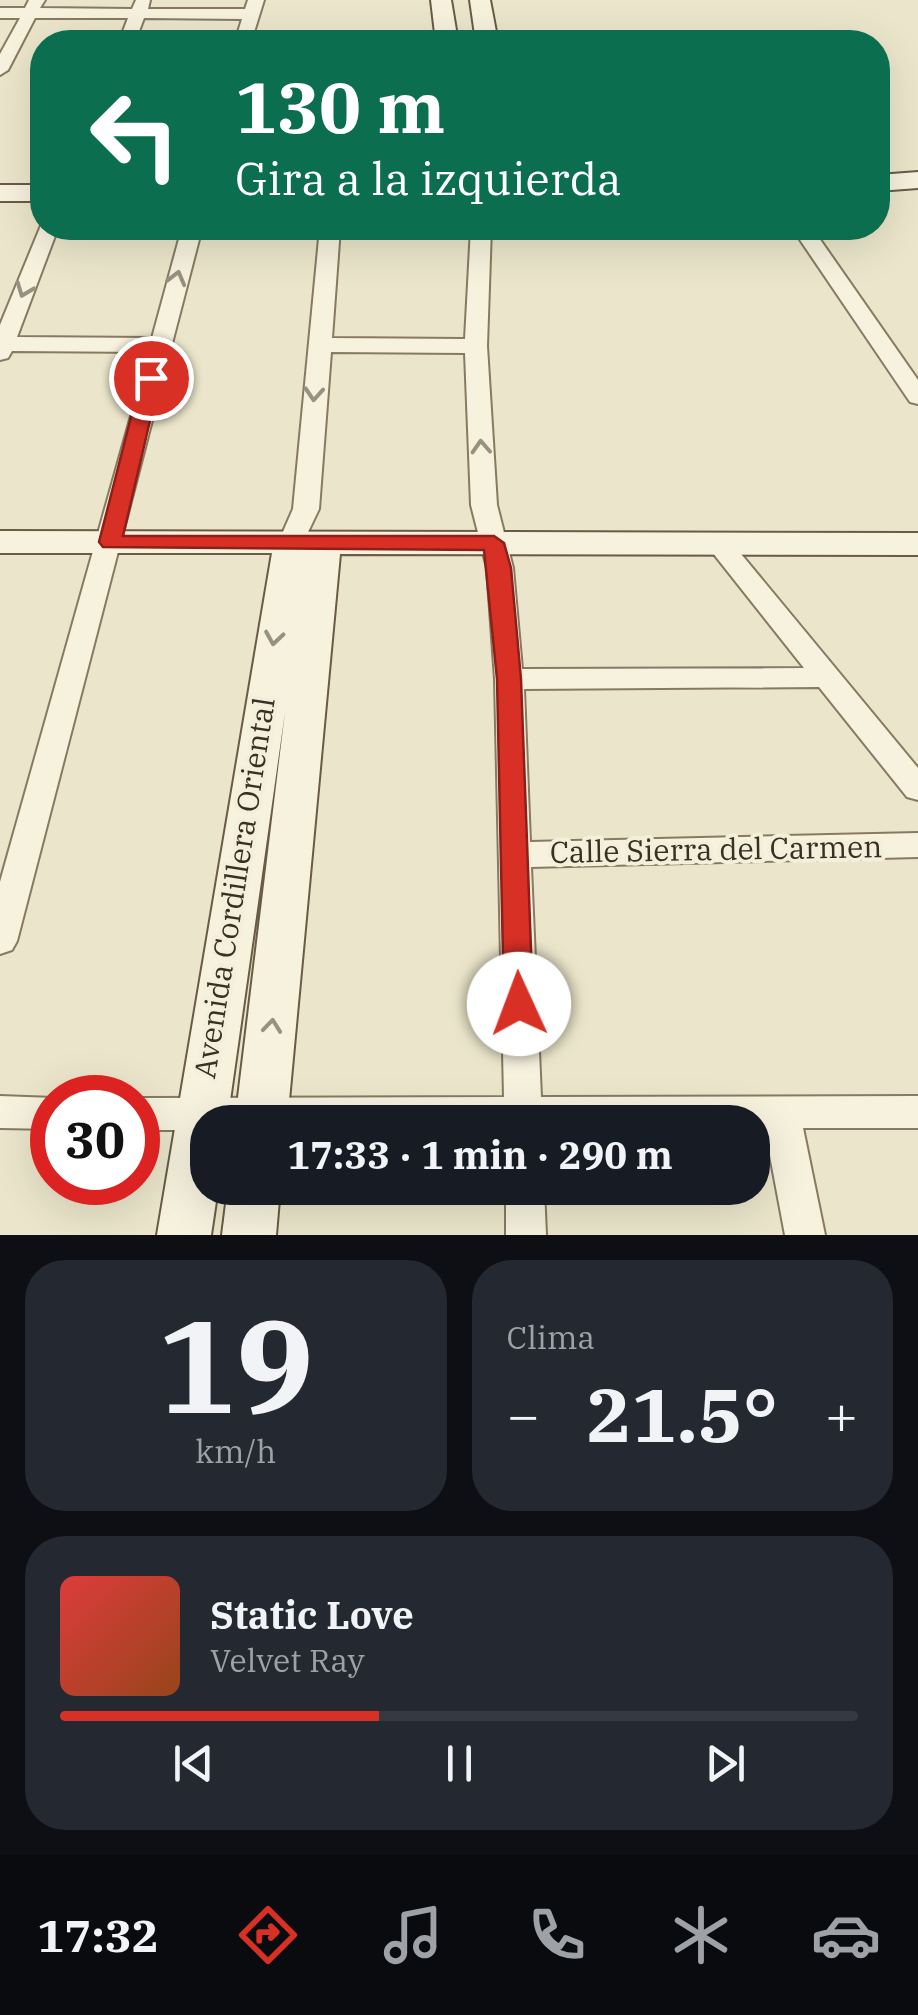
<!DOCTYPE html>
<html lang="es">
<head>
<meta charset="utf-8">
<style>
  body { margin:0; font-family:"IBM Plex Serif",serif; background:#242831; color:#f1f3f6; height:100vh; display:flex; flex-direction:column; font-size:38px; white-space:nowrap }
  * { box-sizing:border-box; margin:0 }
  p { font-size:32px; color:#9ea1a6 }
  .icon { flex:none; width:55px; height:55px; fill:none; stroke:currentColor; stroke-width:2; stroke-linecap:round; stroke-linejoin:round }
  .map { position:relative; height:1235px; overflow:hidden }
  .drawer { display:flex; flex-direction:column; gap:25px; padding:25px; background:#0d0f14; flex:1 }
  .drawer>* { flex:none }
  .guide { position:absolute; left:30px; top:30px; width:860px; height:210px; border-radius:40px; box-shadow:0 10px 40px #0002; background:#0b6e4f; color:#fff; overflow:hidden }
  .speed { position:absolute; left:30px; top:1075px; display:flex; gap:20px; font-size:50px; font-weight:700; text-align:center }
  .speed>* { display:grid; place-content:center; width:130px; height:130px; border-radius:50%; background:#171b24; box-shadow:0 10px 40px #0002; line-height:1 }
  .speed .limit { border:15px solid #d22; background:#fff; color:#111 }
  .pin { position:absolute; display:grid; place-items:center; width:85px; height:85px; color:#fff; margin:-42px; border:5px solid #fff; border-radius:50%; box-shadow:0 2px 10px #0007 }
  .me { position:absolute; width:110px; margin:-55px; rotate:358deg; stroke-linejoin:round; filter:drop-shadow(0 0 8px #0008) }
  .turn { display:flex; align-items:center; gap:35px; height:210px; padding:0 40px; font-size:45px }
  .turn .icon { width:130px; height:130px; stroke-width:2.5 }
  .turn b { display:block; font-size:70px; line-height:85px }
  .big { font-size:75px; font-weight:800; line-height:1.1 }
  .drawer .tile { flex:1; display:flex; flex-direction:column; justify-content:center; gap:15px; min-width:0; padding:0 35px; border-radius:40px; background:#242831 }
  .drawer .dial { align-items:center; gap:0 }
  .dial b { font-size:130px; line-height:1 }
  .song { display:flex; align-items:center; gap:30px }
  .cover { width:120px; height:120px; border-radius:15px; background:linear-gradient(135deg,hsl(0 70% 55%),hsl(20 70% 35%)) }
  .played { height:10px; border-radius:5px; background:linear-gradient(90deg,#d93025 40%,#363941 40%) }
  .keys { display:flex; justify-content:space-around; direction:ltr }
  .heat { display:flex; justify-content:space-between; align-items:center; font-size:55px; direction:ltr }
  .drawer .tiles { flex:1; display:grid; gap:25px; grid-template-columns:1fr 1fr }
  .tile:last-child { grid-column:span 2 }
  .trip { position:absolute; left:190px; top:1105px; width:580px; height:100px; border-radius:40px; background:#171b24; box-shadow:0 10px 40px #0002; font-weight:800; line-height:100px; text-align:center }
  .menu { display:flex; height:160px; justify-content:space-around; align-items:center; background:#090b0e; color:#9ea1a6 }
  .menu .icon { width:70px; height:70px }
  .menu .on { color:#d93025 }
  .menu b { font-size:45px; color:#f1f3f6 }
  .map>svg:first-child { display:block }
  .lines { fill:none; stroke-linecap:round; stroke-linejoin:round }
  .street-casing { stroke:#877a61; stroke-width:4 }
  .secondary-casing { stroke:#695b44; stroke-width:4 }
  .street { fill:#f6f2de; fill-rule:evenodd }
  .secondary { fill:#f6f2de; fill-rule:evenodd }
  .oneway { stroke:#989180 }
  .route { fill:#d93025; stroke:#8d1f18; stroke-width:2.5 }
  .labels { text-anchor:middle; stroke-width:8; stroke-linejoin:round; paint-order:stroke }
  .street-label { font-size:30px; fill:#393023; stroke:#f3efda }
</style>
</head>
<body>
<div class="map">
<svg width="918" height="1235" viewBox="0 0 918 1235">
  <rect width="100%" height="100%" fill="#ebe6cb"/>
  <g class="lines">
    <defs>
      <g id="street">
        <polygon points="29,0 45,0 40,8 132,9 136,0 150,0 148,9 245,9 248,0 264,0 251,42 235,42 242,19 144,18 135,42 119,42 128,18 35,18 8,70 0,75 0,54 20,18 0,18 0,8 25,8"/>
        <polygon points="42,223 42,228 58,228 17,337 152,338 182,228 202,228 17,941 12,950 0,954 0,882 149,352 12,351 8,358 0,360 0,325"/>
        <polygon points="320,228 340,228 332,338 465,339 471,228 491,228 487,346 497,505 513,568 522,669 804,668 705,543 718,535 727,537 918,768 918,800 907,797 819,687 524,689 530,842 918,833 918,857 531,867 541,1097 918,1096 918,1128 803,1128 825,1235 785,1235 765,1129 752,1129 752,1122 208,1122 208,1130 138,1130 138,1098 504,1097 495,679 487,568 471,505 465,353 331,352 319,509 300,549 282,549 278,543 293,509"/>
        <polygon points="792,228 812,228 918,380 918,404 910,402"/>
        <polygon points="0,1096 54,1098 52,1129 0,1128"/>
        <polygon points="506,1188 544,1188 546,1235 506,1235"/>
      </g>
      <g id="secondary">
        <polygon points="431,0 451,0 458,42 436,42"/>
        <polygon points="470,0 490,0 498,42 476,42"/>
        <polygon points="918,172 918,188 878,191 878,175"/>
        <rect x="0" y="185" width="42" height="16"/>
        <polygon points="0,531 918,533 918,555 340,554 287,1122 235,1122 285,712 227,1122 208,1122 208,1188 218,1188 211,1235 157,1235 272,553 0,553"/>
        <polygon points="228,1188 280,1188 276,1235 222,1235"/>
      </g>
    </defs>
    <use href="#street" class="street-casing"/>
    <use href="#secondary" class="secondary-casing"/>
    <use href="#street" class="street"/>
    <use href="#secondary" class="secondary"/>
  </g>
  <defs><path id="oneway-chevron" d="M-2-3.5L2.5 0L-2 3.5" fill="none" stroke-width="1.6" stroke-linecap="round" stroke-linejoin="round" transform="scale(2.5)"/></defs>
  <g class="oneway">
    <use href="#oneway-chevron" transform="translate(177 278) rotate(-75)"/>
    <use href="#oneway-chevron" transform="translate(24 290) rotate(111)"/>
    <use href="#oneway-chevron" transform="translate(314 394) rotate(94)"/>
    <use href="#oneway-chevron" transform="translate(481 447) rotate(-93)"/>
    <use href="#oneway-chevron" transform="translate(274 638) rotate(99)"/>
    <use href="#oneway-chevron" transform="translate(272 1026) rotate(-84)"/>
  </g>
  <polygon class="route" points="151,372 160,378 123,536 494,536 504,543 511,568 521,679 533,1004 529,1012 519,1016 508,1012 504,1004 497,679 484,550 103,547 99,542 141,378"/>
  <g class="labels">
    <g class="street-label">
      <text transform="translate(716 850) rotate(-1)" y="10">Calle Sierra del Carmen</text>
      <text transform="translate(235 888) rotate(-81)" y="10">Avenida Cordillera Oriental</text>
    </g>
  </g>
</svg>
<div class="speed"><div class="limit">30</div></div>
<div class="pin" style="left:151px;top:378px;background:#d93025"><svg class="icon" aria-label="arrive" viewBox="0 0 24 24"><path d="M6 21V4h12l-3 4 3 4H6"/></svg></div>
<svg class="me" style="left:519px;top:1004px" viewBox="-20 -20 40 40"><circle r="19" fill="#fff"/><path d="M0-13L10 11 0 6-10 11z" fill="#d93025"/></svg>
<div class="trip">17:33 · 1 min · 290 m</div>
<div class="guide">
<div class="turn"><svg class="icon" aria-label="left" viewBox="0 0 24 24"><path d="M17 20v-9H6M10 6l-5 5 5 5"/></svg><div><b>130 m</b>Gira a la izquierda</div></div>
</div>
</div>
<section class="drawer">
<div class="tiles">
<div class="tile dial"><b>19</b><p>km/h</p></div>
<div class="tile"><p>Clima</p>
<div class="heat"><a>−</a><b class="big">21.5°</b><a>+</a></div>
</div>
<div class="tile">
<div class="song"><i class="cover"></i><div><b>Static Love</b><p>Velvet Ray</p></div></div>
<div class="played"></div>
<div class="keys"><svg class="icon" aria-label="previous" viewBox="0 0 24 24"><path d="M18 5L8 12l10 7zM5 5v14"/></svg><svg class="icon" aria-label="pause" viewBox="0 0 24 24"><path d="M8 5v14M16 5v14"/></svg><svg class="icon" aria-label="next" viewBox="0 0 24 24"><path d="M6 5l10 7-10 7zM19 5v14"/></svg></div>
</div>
</div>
</section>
<nav class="menu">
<b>17:32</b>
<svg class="icon on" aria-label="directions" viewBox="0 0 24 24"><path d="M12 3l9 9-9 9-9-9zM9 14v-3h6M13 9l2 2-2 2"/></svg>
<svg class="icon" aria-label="music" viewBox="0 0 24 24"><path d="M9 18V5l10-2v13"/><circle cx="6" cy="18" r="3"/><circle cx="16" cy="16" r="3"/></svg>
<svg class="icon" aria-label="phone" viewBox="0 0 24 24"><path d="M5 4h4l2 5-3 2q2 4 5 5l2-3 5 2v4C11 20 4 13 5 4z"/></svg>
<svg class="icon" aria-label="climate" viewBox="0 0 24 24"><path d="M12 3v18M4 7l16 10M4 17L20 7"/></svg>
<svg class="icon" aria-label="car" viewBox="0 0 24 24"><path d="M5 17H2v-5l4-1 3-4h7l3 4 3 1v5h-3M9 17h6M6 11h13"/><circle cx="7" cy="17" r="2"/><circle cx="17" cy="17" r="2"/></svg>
</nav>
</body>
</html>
